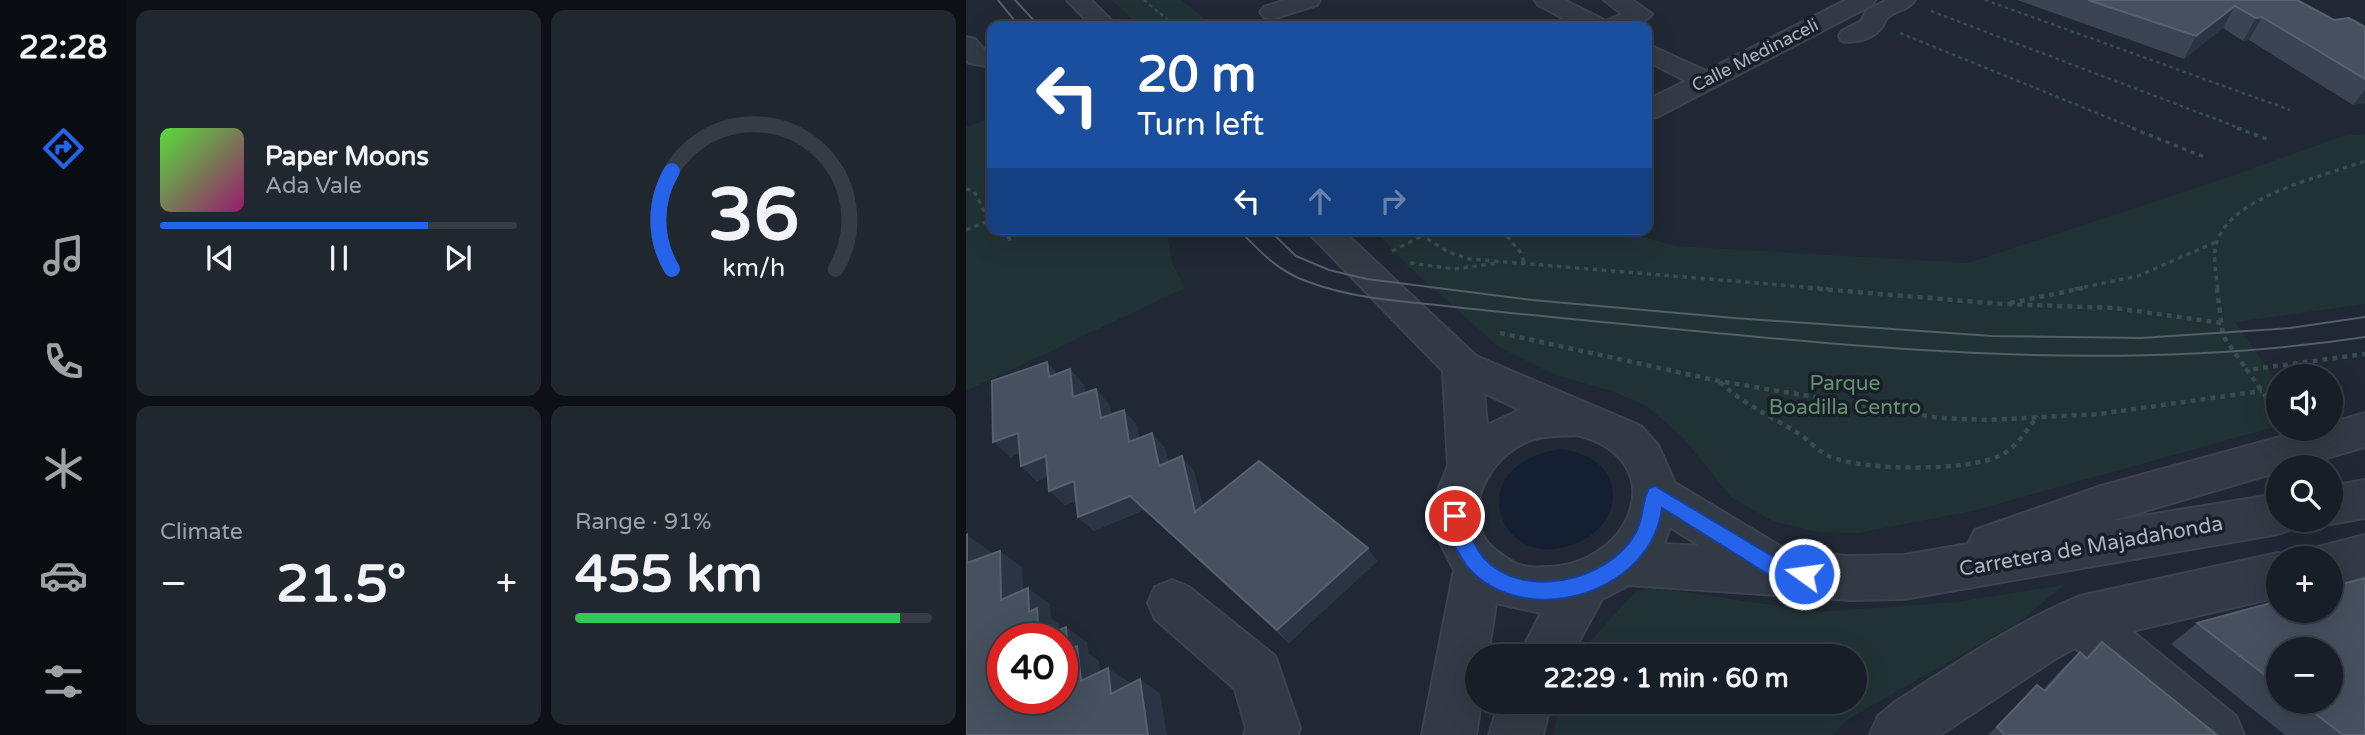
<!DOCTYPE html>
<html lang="en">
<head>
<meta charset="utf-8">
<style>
  body { margin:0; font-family:"Varela Round",sans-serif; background:#20272f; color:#f1f3f6; height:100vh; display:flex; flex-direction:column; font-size:26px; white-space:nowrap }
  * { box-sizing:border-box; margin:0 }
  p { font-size:23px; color:#9ea2a7 }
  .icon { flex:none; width:38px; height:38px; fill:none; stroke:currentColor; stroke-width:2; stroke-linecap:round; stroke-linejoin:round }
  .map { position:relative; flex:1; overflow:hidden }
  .panel { display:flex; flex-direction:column; gap:10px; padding:10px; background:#0d1015; width:840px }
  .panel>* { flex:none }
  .hud { position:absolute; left:21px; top:21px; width:665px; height:214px; border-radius:14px; box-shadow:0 7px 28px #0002,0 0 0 2px #363c44; background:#1a4fa0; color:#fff; overflow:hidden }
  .buttons { position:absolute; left:1300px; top:364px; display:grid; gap:14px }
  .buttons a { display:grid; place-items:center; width:77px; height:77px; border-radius:50%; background:#171e27; box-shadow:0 7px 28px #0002,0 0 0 2px #363c44; font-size:35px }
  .speed { position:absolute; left:21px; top:623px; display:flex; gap:14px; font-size:35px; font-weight:700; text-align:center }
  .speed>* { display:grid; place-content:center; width:91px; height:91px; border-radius:50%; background:#171e27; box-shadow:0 7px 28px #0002,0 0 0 2px #363c44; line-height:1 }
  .speed .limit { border:10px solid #d22; background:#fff; color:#111 }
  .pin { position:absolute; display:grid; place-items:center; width:60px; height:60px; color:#fff; margin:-30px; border:4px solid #fff; border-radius:50%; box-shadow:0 2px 7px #0007 }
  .me { position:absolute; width:77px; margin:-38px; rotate:284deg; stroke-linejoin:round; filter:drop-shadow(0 0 5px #0008) }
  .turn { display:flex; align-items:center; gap:24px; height:147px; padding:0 35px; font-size:32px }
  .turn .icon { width:91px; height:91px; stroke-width:2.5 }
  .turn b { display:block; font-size:49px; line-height:60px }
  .lanes { display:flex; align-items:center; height:66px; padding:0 35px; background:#0003; justify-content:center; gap:35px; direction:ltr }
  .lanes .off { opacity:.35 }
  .big { font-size:52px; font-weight:800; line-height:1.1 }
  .panel .tile { flex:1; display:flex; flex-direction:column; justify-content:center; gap:10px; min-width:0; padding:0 24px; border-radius:14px; background:#20272f }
  .panel .dial { align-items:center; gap:0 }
  .dial svg { height:182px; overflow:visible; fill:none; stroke:#363c44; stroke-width:7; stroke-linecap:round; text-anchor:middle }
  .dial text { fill:#f1f3f6; stroke:none }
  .song { display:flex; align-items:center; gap:21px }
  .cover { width:84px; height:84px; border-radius:10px; background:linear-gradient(135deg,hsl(110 70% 55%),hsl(320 70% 35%)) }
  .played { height:7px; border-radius:4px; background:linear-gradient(90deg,#2563eb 75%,#363c44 75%) }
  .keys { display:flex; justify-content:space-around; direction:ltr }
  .heat { display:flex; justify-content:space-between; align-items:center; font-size:38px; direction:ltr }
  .charge { height:10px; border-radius:5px; background:linear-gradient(90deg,#34c759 91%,#363c44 0) }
  .panel .tiles { flex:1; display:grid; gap:10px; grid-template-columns:repeat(2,1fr) }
  .trip { position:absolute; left:499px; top:644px; width:402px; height:70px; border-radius:35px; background:#171e27; box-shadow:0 7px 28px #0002,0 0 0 2px #363c44; font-weight:800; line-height:70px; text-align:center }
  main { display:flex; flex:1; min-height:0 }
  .tabs { display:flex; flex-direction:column; width:126px; justify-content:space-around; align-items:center; background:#090c10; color:#9ea2a7 }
  .tabs .icon { width:49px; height:49px }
  .tabs .current { color:#2563eb }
  .tabs b { font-size:32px; color:#f1f3f6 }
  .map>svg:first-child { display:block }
  .green { fill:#213235 }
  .water { fill:#141f31 }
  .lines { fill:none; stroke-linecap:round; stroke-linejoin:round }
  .minor-casing { stroke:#3c434e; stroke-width:4 }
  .path-far2 { stroke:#394c4e; stroke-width:2.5; stroke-dasharray:3.5 3.5; stroke-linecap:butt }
  .path-far1 { stroke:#394c4e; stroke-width:3.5; stroke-dasharray:4.5 4.5; stroke-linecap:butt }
  .path { stroke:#394c4e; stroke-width:4.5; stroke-dasharray:5 5; stroke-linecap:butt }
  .minor { fill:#323a45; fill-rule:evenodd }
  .tram { stroke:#545e6c; stroke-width:2 }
  .wall { fill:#3a4453; fill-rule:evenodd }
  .shaded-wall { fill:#2a3442 }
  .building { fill:#46505f; stroke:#56606f; stroke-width:2 }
  .route { fill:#2563eb; stroke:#184099; stroke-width:2 }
  .labels { text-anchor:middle; stroke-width:7; stroke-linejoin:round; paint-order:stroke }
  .far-street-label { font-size:18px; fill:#acb4c2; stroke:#181f29 }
  .park-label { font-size:21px; fill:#659170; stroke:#181f29 }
  .street-label { font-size:21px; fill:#acb4c2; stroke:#181f29 }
</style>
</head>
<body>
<main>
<nav class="tabs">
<b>22:28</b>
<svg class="icon current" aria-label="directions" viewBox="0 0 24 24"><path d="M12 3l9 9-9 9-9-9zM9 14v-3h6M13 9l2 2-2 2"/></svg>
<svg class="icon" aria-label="music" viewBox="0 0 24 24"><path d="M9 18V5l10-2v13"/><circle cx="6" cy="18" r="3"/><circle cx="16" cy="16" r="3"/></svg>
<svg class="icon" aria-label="phone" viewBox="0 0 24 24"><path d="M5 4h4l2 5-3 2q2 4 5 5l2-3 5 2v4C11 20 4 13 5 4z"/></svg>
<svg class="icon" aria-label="climate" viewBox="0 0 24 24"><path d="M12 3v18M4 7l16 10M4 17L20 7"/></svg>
<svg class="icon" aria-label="car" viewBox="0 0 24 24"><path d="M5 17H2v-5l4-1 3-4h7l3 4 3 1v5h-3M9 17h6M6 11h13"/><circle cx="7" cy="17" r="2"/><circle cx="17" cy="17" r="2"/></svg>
<svg class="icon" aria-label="filters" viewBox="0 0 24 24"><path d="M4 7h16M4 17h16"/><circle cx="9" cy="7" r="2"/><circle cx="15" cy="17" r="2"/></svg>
</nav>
<section class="panel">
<div class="tiles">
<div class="tile">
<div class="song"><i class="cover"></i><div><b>Paper Moons</b><p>Ada Vale</p></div></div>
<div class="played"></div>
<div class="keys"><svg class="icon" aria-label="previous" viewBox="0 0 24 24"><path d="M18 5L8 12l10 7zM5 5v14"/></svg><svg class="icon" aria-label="pause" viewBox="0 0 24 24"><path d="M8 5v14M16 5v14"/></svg><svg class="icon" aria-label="next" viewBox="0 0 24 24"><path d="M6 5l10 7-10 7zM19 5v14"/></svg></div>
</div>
<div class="tile dial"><svg viewBox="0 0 100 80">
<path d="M14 69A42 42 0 1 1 86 69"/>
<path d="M14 69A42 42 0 0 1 14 26" stroke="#2563eb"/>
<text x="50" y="56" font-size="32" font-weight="700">36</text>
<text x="50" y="72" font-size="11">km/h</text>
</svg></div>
<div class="tile"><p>Climate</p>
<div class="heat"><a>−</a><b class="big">21.5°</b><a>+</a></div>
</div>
<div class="tile"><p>Range · 91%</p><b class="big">455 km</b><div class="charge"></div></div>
</div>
</section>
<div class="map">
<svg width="1399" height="735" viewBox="0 0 1399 735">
  <rect width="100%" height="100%" fill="#1f2834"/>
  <g class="green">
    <polygon points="145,0 215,0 248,26 174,26"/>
    <polygon points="26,118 26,229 200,229 206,263 219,288 0,391 0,127"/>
    <polygon points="1399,134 1399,304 1269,322 1312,383 1312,426 1006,511 892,533 852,532 807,521 765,497 718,439 681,406 646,391 589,375 533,347 442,266 408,229 648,229 710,246 1002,263 1257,179 1377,136"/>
    <polygon points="1098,585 1053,622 884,718 866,735 587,735 594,702 889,702 889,656 611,656 670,591 691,588 852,612 989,602"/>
  </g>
  <path class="water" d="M595,449C626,453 655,473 645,508C640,524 627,536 613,542C535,579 489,465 595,449Z"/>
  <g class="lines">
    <defs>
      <g id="minor">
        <polygon points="101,0 125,0 151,26 126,26"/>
        <polygon points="320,0 354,0 351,5 306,19 298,17 294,12 298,7"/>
        <path d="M569,0H598L640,21L656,14L638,0H666L686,14C675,29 628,31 612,25C598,20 585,11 572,5Z"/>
        <polygon points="880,0 909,0 906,5 691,117 681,119 681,100 720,81 681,61 681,44 740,71"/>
        <path d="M921,0H949C943,10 930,10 921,18C918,21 919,23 916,27C909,38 889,44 876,41L873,36L876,31L895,21L901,10Z"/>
        <polygon points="0,37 9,39 19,51 26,51 26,67 3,63 0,60"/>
        <path d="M339,229H375L510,356L675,426L692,445L709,483L824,552L884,556L938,555L1002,544L1009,530L1135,486L1343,429H1365V423L1399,413V447L1329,467H1312V472L1145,521L1312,494V520H1332L1328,528L1312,534L938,599L884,600L663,585L636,599L605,656H553L575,613L530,603L522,656H511V702H515L510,735H456L488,570L471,536L469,522L471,493L482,466L477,371ZM518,393L554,410L521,425ZM611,435C708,459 667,565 581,567C569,568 555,568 545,561C535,554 523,547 517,536C498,498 531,450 568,439C582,435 597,436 611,435ZM704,527L734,546L698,544Z"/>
        <polygon points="1399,480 1399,518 1365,524 1352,520 1365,520 1365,486"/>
        <polygon points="1399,535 1399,577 1365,585 1365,558 1344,558 1348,548"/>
        <path d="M1312,553L1326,558H1312V597L1166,631L1270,716L1278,735H1210L1109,648L1089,659L974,735H904L912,716L929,702C989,664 1048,623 1114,596Z"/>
        <polygon points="206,580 223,587 309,656 334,728 332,735 278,735 280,728 269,689 189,619 182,603 189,587"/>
        <polygon points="533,702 585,702 577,735 523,735"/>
      </g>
    </defs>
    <use href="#minor" class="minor-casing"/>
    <g class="path-far2">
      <polyline points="178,0 209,26"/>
      <polyline points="1019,0 1324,110"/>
      <polyline points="965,11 1276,129"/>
      <polyline points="934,33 1170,129"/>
    </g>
    <g class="path-far1">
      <polyline points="1166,128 1238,157"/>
      <polyline points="1271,128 1301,139"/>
      <polyline points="0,189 8,191 23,221"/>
      <polyline points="37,229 46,243"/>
      <polyline points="446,229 482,252 504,259 862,289"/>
      <polyline points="535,229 555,253 559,265"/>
      <polyline points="0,230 25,220"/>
      <polyline points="426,251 470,229"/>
      <polyline points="444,263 488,269 532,263"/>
      <polyline points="1109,289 1172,276 1250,242"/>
      <path d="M1252,289C1250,276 1246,254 1251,241C1268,195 1356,177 1399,161"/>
    </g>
    <g class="path">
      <polyline points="842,288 1036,304 1149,308 1256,323"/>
      <polyline points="1251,288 1257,336 1281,370"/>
      <polyline points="1044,303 1117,288"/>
      <polyline points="534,333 753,381 973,418 1022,420 1133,414 1296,391"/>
      <path d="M754,382C778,405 807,417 835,435C845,442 854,453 865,457C900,471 1002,472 1035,455C1051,447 1061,429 1072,416"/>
      <polyline points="1312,414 1281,370 1399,354"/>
    </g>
    <use href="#minor" class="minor"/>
    <g class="tram">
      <polyline points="32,0 53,26"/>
      <polyline points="49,0 73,26"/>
      <path d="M272,229C293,250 311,271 340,281C381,297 427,301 471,305C522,311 574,316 626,321C883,346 1143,376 1399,337"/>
      <polyline points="302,229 330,256 363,270 401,279 566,300 768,318 1026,336 1175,338 1324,328 1399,317"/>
    </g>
  </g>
  <g class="wall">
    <polygon points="1051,0 1331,0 1368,20 1399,27 1399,103 1387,105 1283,40 1277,41 1257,28 1218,59"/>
    <polygon points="104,369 118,385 119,393 143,404 145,415 171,425 173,438 186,433 199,448 202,462 228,471 237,506 411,561 323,643 178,510 128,531 112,517 110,501 99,505 82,476 71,481 55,466 54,453 44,457 92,374"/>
    <path d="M1399,578V735H1319L1205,644L1231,623L1312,601V611H1365V587ZM1312,649H1365V702H1312Z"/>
    <polygon points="1136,642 1251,735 1022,735 1071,685 1077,690 1095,670 1114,652 1119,657"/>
  </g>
  <g class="shaded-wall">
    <polygon points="1269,6 1257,28 1218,59 1230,36"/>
    <polygon points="1296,17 1283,40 1277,41 1290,18"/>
    <polygon points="1399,89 1399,103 1387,105"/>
    <polygon points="81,362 95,378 83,377"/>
    <polygon points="104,369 118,385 121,412 107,397"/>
    <polygon points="130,389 143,404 149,433 135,418"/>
    <polygon points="158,410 171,425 176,457 163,442"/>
    <polygon points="52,433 68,448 44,457 27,442"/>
    <polygon points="186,433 199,448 206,480 193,466"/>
    <polygon points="80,456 95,471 71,481 55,466"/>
    <polygon points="216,456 228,471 241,526 229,512"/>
    <polygon points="108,481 123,495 99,505 83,491"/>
    <polygon points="164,496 178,510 128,531 112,517"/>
    <polygon points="1,535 25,552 26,580 1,563"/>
    <polygon points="402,548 411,561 323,643 311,630"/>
    <polygon points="34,551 56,567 59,615 35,600"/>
    <polygon points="62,588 84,604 85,618 93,624 95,639 73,639 63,612"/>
    <polygon points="100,627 121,642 123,654 133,661 137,694 115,681 102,651"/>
    <polygon points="142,668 163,682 166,707 145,694"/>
    <polygon points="174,679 194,693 201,735 182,735"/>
  </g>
  <g class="building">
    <polygon points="1122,0 1331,0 1368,20 1383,18 1399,27 1399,79 1296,17 1290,18 1269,6 1230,36"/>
    <polygon points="81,362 83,377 104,369 107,397 130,389 135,418 158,410 163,442 186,433 193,466 216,456 229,512 293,461 402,548 311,630 164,496 112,517 108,481 83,491 80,456 55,466 52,433 27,442 26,381"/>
    <polygon points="1,535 1,563 34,551 35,600 62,588 63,612 71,608 73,639 37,639 37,698 96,698 96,639 74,639 100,627 102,651 111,646 115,681 142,668 145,694 174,679 182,735 0,735 0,536"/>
    <polygon points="1399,578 1399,735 1377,735 1334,702 1365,702 1365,649 1312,649 1312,685 1231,623 1312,601 1312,611 1365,611 1365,587"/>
    <polygon points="1136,642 1251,735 1039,735 1031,727 1071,685 1079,691 1114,652 1121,659"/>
  </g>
  <path class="route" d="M689,486L818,563L845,567L848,574L845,580L838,583L808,578L696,508C686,591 566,630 506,572C500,567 495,557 491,550C484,540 477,522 483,510L489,507L496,510C504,527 504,542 518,558C557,601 642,581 669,534C678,520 675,503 683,488Z"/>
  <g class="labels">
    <g class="far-street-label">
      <text transform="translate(789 55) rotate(-27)" y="6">Calle Medinaceli</text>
    </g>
    <g class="park-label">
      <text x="879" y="390">Parque<tspan x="879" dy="24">Boadilla Centro</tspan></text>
    </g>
    <g class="street-label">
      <text transform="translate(1125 546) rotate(-10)" y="7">Carretera de Majadahonda</text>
    </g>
  </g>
</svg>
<div class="buttons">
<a><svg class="icon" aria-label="sound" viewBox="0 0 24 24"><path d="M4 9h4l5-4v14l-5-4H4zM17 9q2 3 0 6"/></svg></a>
<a><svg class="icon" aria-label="search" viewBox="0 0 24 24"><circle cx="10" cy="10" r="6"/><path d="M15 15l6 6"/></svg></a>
<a>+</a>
<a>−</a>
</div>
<div class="speed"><div class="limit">40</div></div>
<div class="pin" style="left:489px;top:516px;background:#d93025"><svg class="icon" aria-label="arrive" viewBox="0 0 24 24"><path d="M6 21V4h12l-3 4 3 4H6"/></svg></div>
<svg class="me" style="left:838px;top:574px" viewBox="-20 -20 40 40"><circle r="17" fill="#2563eb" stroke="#fff" stroke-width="3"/><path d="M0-11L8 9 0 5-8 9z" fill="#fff"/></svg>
<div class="trip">22:29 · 1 min · 60 m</div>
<div class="hud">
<div class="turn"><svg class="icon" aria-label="left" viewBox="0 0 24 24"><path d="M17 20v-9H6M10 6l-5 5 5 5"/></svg><div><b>20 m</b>Turn left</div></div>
<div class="lanes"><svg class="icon" aria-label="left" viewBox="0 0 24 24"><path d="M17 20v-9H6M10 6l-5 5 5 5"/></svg><svg class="icon off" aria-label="ahead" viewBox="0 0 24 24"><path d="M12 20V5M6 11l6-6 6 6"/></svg><svg class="icon off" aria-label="right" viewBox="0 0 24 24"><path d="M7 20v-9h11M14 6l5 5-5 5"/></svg></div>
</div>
</div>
</main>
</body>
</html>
